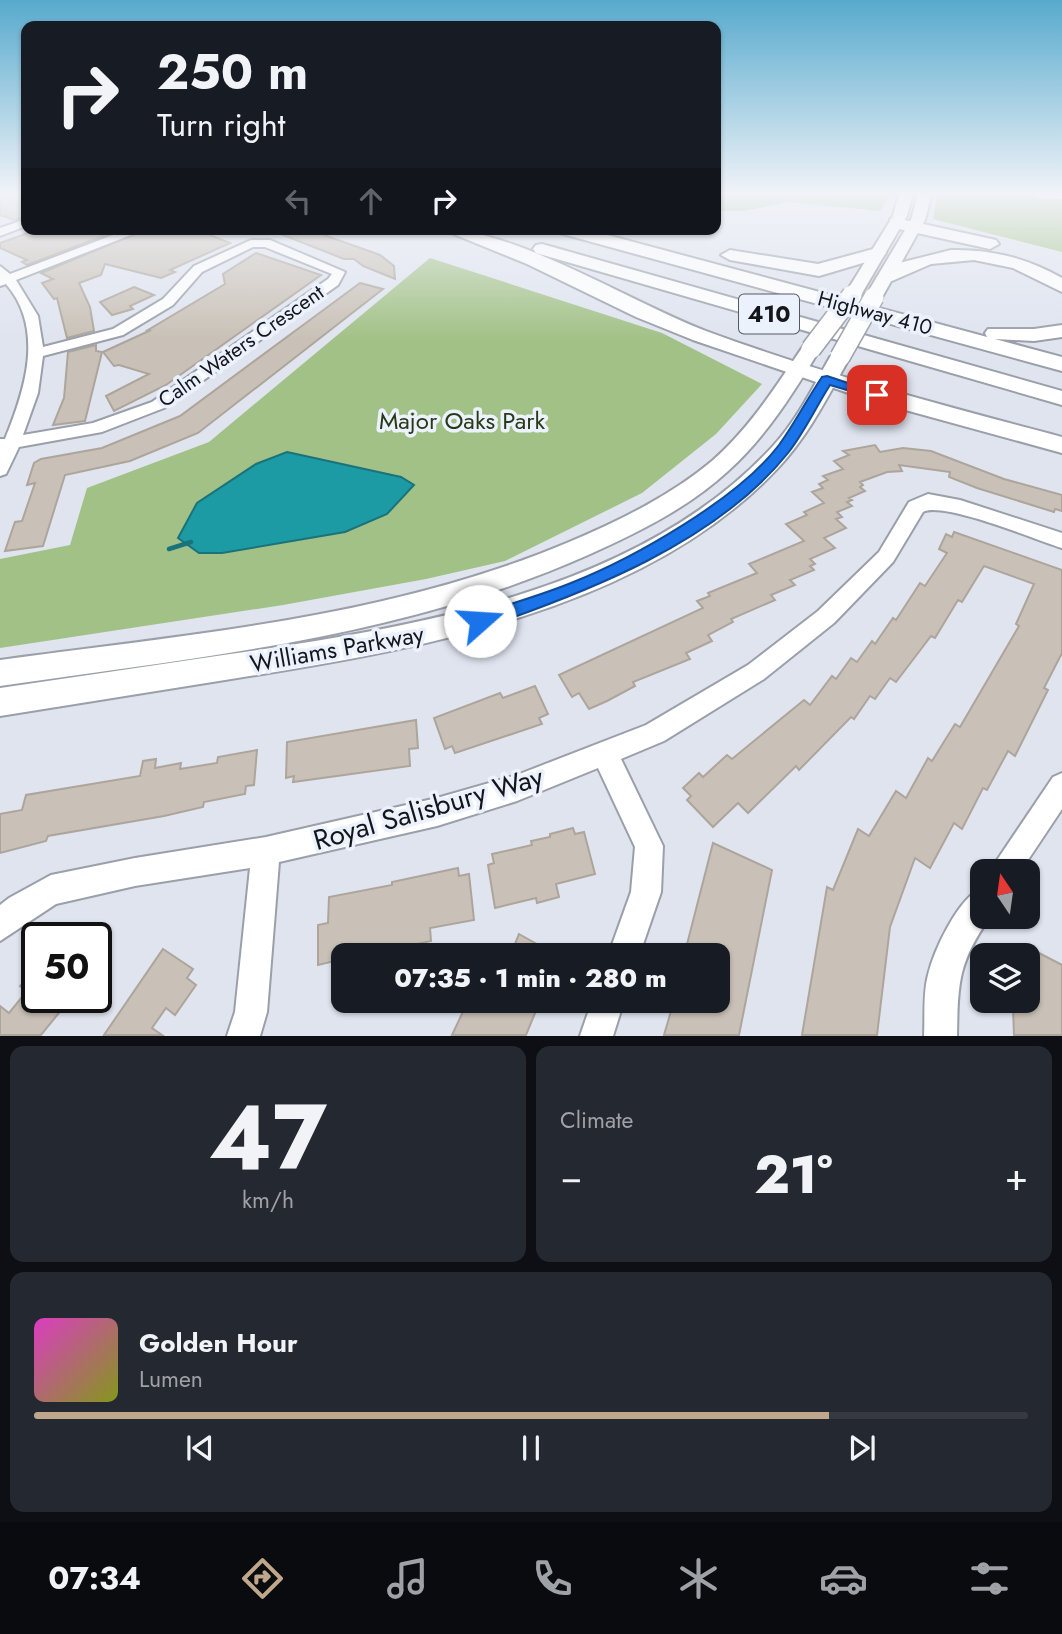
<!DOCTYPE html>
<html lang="en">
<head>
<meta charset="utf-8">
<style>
  body { margin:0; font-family:Jost,sans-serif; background:#242831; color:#f1f3f6; height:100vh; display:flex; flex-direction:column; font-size:26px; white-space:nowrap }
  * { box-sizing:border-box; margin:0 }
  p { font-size:23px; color:#9ea1a6 }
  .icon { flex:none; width:38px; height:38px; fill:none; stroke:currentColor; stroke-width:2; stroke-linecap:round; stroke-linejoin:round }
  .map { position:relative; height:1036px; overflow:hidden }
  .details { display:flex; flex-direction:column; gap:10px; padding:10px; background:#0d0f14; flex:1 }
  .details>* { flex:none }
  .guide { position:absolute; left:21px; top:21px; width:700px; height:214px; border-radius:14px; box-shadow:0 2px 5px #0004; background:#171b24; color:#f1f3f6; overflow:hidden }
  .needle { width:46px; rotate:347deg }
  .controls { position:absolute; left:970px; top:859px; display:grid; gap:14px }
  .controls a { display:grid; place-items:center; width:70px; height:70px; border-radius:14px; background:#171b24; box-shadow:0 2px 5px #0004; font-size:35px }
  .speed { position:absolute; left:21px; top:922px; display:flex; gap:14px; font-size:35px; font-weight:700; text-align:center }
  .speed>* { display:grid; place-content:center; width:91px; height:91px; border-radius:50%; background:#171b24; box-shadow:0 2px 5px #0004; line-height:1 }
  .speed .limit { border:4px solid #111; border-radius:10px; background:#fff; color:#111 }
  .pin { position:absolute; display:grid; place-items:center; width:60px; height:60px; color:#fff; margin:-30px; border-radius:14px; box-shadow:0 4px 10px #0006 }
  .me { position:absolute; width:77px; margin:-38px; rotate:71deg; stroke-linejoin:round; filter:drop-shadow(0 0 5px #0008) }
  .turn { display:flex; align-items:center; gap:24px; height:147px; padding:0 21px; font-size:32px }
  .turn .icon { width:91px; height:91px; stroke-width:2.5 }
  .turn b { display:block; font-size:49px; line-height:60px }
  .lanes { display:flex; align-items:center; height:66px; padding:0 21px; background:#0003; justify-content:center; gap:35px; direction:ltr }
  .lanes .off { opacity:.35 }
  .big { font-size:52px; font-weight:800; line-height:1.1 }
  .details .tile { flex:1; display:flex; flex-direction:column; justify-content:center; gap:10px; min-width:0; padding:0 24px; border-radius:14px; background:#242831 }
  .details .dial { align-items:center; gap:0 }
  .dial b { font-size:91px; line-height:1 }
  .song { display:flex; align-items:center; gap:21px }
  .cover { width:84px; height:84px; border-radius:10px; background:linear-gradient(135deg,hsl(310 70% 55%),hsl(70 70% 35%)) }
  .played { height:7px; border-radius:4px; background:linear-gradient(90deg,#c0a68a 80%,#363941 80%) }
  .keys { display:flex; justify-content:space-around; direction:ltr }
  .heat { display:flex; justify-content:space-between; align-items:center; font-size:38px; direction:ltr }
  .details .tiles { flex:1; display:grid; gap:10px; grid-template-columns:1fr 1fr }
  .tile:last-child { grid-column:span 2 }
  .trip { position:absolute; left:331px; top:943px; width:399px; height:70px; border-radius:14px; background:#171b24; box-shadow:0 2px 5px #0004; font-weight:800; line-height:70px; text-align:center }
  .dock { display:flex; height:112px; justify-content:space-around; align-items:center; background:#090b0e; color:#9ea1a6 }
  .dock .icon { width:49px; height:49px }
  .dock .on { color:#c0a68a }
  .dock b { font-size:32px; color:#f1f3f6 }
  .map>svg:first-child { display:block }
  .green { fill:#a2c186 }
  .water { fill:#1d9ba4; stroke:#1a737b; stroke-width:2 }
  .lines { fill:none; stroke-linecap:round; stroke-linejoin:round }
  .stream { stroke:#1a737b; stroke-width:4.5 }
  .building { fill:#c9c1b7; stroke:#ada59c; stroke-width:2 }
  .minor-casing { stroke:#9a9fa9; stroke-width:4 }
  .major-casing { stroke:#9a9fa9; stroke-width:4 }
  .highway-casing { stroke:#9a9fa9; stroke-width:4 }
  .minor { fill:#fff; fill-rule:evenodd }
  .major { fill:#fff; fill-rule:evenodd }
  .highway { fill:#fff; fill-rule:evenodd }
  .major-bridge-far1-casing { stroke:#9a9fa9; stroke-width:17; stroke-linecap:butt }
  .major-bridge-casing { stroke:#9a9fa9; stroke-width:22; stroke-linecap:butt }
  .major-bridge-far1 { stroke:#fff; stroke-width:15 }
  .major-bridge { stroke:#fff; stroke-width:19 }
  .route { fill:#1a73e8; stroke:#114b97; stroke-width:2 }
  .labels { text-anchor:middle; stroke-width:7; stroke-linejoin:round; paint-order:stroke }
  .far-street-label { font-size:21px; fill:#14161a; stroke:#ecf2fd }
  .shield { fill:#ecf2fd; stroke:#55585e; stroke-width:2 }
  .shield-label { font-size:23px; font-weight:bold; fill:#14161a }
  .park-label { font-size:24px; fill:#293a16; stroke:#ecf2fd }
  .street-label { font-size:24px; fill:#14161a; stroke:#ecf2fd }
  .near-street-label { font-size:28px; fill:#14161a; stroke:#ecf2fd }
</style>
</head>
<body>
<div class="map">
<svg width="1062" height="1036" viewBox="0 0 1062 1036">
  <rect width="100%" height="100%" fill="#dfe4ef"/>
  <g class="green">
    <polygon points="716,194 891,194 880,211 789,202 744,211 716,211"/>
    <polygon points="937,194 1034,194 1035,198 1062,199 1062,252 933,219"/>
    <polygon points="430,258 662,333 762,384 716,434 642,493 505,561 426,579 283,605 0,648 0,559 70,545 87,488 209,442"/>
  </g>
  <polygon class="water" points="287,452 401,477 414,485 387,514 345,532 222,553 199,553 178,538 197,503 256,464"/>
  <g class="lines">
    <polyline class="stream" points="169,549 191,542"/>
  </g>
  <g class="building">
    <polygon points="0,194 26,194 26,217 14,220 0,215"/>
    <polygon points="39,229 121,229 27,265 22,262 27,260 0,248 0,243"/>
    <polygon points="148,229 195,229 230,243 170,270 175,272 161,278 105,264 101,275 79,283 90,307 94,331 67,338 57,298 54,299 42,283 53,279 41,273"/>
    <polygon points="268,229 307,229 380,255 394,266 395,279 363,266 354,259 344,259"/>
    <polygon points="256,253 321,275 166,385 114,411 106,396 149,374 119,365 114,366 103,352 151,330 148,330 225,284 223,274"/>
    <polygon points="360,283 383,289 198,433 130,461 65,475 43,546 5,551 15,522 22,521 35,483 27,485 34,463 41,459 102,448 180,416"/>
    <polygon points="134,287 154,295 130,306 133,309 112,315 100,302"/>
    <polygon points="96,345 96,351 102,352 85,421 53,425 64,398 68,352"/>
    <polygon points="875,445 880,452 903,448 931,451 1004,479 1062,495 1062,511 1055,509 1054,512 977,488 949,477 950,472 899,465 902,471 887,472 860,482 863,485 860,487 865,491 849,498 852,500 847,502 852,506 837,512 842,517 836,519 846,528 824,538 835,548 810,559 815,564 810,566 814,570 790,580 795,585 771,595 775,600 731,619 733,622 708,635 712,641 686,653 690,659 633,682 635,686 607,701 589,709 579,693 572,697 559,675 703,608 697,601 710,596 708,593 757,573 749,564 804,541 786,524 807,515 804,512 824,503 812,492 823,488 819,484 828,480 823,476 843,469 834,461 849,455 843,451"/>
    <polygon points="954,532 1062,570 1062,653 1044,688 1048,690 1015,756 1008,751 987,790 983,788 962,829 954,823 930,868 915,858 890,927 877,1035 802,1035 827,887 833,890 858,829 869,836 896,791 906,798 928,758 932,761 955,724 960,727 1019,626 1016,624 1034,584 984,566 962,602 958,600 935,638 931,636 896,682 890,678 875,699 870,696 854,719 851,717 799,770 796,766 748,813 738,803 713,827 687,800 691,796 683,788 699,773 703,777 727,755 732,759 804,700 810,705 832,676 836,679 851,658 857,662 872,641 875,644 893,618 896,620 920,583 925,586 947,553 939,549 946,534 952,537"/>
    <polygon points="535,686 548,714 539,718 542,724 455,753 452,746 445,749 434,718 500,693 503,698"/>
    <polygon points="416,720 418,748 409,749 410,766 293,782 294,776 286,778 287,742"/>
    <polygon points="257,750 254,785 246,786 245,794 204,802 203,807 164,816 48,836 46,841 0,853 0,814 22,810 26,795 140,776 143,761 156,759 155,768 181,763 180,769 217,763 218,757"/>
    <polygon points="573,828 575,834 584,832 595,874 556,884 559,897 537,903 536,898 495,908 488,865 494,863 492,854 532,845 531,841 550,837 550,834"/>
    <polygon points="713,843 772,870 739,1035 664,1035 674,1001 718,1001 718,956 684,956"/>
    <polygon points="458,868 459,876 469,874 474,920 430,928 431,941 362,956 343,956 343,959 318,965 318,925 328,923 329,897 392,885 392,882"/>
    <polygon points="519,934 558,956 510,956"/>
    <polygon points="163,949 193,969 187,978 196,985 175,1015 166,1008 152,1028 162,1035 104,1035"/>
    <polygon points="1039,953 1062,965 1062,1035 1014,1035 1013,1008 1023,1012 1023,1001 1027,1001 1027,973 1037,977"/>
    <polygon points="37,967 37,998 71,998 41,1035 0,1035 0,1006 9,1013 27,991 20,986"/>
    <polygon points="468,1001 540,1001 526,1035 452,1035"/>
  </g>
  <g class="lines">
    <defs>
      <g id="minor">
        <polygon points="26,219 26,226 0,236 0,228"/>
        <path d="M129,229H146L16,280L38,316L43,347L113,329L163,299L194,266L251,240H270L345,272L338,285L164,408L102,432L19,447L6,474L0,476V439H5C25,390 45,329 6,284L0,286V266L10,274ZM253,247H265L332,274L328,279L152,402L93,423L23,435L38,393L43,356L123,335L173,305L202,272Z"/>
        <path d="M928,494L960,500L1062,533V548C1036,540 943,501 923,512L893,562L834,623L764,679L664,741L621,759L663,846L661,892L639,956H608L631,892L635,847L598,768L517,801L437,826L279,862L267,1012L260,1036H227L235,1012L250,868L135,886L56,904L0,941V905L9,898L51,875L135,858L266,837L437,798L517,775L646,725L748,665L818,611L879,552L909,502Z"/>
        <polygon points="1062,773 1062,809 1020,872 989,872 1053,777"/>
        <path d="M982,888V917H990C958,963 958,982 957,1036H924C925,1016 923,993 928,975C934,950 958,898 982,888Z"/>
        <polygon points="592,1001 624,1001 613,1036 580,1036"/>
      </g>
      <g id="major">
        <polygon points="899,194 913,194 907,216 861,295 849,295 847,291 893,216"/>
        <polygon points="918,194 932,194 925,220 880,301 868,301 865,297 911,220"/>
        <path d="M811,343L820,349C794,392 766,437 728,471C688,508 637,533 588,555C402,638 199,657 0,686V660C192,634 389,618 569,542C619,521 670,496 712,461C750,428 776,386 804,345Z"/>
        <path d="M840,351L850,357C828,396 809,435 778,468C643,612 411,651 225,680C150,692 75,704 0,716V688C77,677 154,665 230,654C415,627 640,591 773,446C797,420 813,387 830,357Z"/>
      </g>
      <g id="highway">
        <polygon points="896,218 996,240 999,244 990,249 890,227 890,219"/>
        <path d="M441,229C515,229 632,303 706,331C822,374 942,405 1062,437V453L869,400L693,340L636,317L527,264Z"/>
        <polygon points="557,229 585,229 987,337 985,333 988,329 1034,329 1062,325 1062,337 1034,341 995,339 1062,357 1062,371 559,233"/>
        <polygon points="542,244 1062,391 1062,405 536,253 533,249 536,245"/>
        <polygon points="877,248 883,249 886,253 883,257 819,276 730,260 721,255 730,250 818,264"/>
        <path d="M951,250C991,249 1027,258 1062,278V292L1013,268L974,260L931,264L885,284L876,278L899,263Z"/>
      </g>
    </defs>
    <use href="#minor" class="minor-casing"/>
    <use href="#major" class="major-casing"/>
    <use href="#highway" class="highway-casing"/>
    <use href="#minor" class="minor"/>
    <use href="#major" class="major"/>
    <use href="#highway" class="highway"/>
    <defs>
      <polyline id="major-bridge-far1" points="851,296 855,291"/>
      <g id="major-bridge">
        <polyline points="811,349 852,295"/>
        <polyline points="840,357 874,297"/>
      </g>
    </defs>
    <use href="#major-bridge-far1" class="major-bridge-far1-casing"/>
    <use href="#major-bridge" class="major-bridge-casing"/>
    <use href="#major-bridge-far1" class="major-bridge-far1"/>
    <use href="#major-bridge" class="major-bridge"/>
  </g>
  <linearGradient id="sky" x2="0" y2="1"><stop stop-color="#57aacd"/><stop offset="0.57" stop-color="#f1f3f8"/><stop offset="1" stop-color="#f1f3f8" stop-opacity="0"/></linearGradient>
  <rect width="1062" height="339" fill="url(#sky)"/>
  <path class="route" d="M827,376L884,395L877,399L830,385C816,407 804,433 788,453C716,543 585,593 480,629L474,627L471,621L474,616C506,605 539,596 571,583C634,558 738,499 779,445C795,423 807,399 822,377Z"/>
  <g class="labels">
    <g class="far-street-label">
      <text transform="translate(875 313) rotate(15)" y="7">Highway 410</text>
      <text transform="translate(241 346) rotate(-35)" y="7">Calm Waters Crescent</text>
    </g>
    <rect class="shield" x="739" y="294.5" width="60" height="39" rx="5"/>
    <g class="shield-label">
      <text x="769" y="322">410</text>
    </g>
    <g class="park-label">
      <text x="462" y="429">Major Oaks Park</text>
    </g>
    <g class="street-label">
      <text transform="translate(337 649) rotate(-10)" y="8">Williams Parkway</text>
    </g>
    <g class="near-street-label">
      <text transform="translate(428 808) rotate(-16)" y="10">Royal Salisbury Way</text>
    </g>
  </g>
</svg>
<div class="controls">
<a><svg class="needle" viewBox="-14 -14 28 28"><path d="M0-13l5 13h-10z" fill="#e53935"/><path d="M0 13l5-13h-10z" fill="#9ea1a6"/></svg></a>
<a><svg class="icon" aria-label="layers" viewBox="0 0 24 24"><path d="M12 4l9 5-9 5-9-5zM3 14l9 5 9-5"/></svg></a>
</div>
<div class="speed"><div class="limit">50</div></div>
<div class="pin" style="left:877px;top:395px;background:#d93025"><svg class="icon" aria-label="arrive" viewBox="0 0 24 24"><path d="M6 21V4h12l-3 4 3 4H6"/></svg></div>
<svg class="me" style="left:480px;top:621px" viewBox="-20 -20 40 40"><circle r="19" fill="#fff"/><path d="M0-13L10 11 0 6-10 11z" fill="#1a73e8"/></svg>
<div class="trip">07:35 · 1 min · 280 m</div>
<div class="guide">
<div class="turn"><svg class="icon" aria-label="right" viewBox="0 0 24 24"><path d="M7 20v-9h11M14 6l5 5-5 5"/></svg><div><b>250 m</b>Turn right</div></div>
<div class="lanes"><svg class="icon off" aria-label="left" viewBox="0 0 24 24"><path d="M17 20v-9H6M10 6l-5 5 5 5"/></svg><svg class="icon off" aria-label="ahead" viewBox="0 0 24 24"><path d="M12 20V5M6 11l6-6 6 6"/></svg><svg class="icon" aria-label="right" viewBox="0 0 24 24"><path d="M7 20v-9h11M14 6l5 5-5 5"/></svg></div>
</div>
</div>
<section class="details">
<div class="tiles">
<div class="tile dial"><b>47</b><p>km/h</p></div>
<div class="tile"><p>Climate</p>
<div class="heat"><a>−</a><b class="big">21°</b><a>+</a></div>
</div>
<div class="tile">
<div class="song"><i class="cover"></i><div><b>Golden Hour</b><p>Lumen</p></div></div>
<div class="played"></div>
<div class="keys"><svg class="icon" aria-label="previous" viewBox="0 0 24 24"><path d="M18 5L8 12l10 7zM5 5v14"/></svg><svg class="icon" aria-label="pause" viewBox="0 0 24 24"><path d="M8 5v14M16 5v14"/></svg><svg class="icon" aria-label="next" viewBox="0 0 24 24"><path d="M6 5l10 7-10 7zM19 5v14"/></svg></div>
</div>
</div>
</section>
<nav class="dock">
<b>07:34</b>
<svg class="icon on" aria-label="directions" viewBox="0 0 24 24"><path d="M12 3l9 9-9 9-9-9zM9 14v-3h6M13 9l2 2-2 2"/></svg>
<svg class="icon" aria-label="music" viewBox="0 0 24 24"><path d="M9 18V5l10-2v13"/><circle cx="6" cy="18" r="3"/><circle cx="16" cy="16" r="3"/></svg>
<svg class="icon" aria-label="phone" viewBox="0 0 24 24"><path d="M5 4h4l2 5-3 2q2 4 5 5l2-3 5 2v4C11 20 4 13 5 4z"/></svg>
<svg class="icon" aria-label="climate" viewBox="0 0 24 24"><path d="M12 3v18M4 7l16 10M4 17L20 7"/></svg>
<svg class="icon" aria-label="car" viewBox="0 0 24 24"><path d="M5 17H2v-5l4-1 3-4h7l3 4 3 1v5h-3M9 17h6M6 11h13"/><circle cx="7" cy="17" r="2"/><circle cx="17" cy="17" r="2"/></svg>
<svg class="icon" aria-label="filters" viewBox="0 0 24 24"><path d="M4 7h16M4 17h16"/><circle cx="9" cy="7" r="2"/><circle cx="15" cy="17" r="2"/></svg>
</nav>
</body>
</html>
